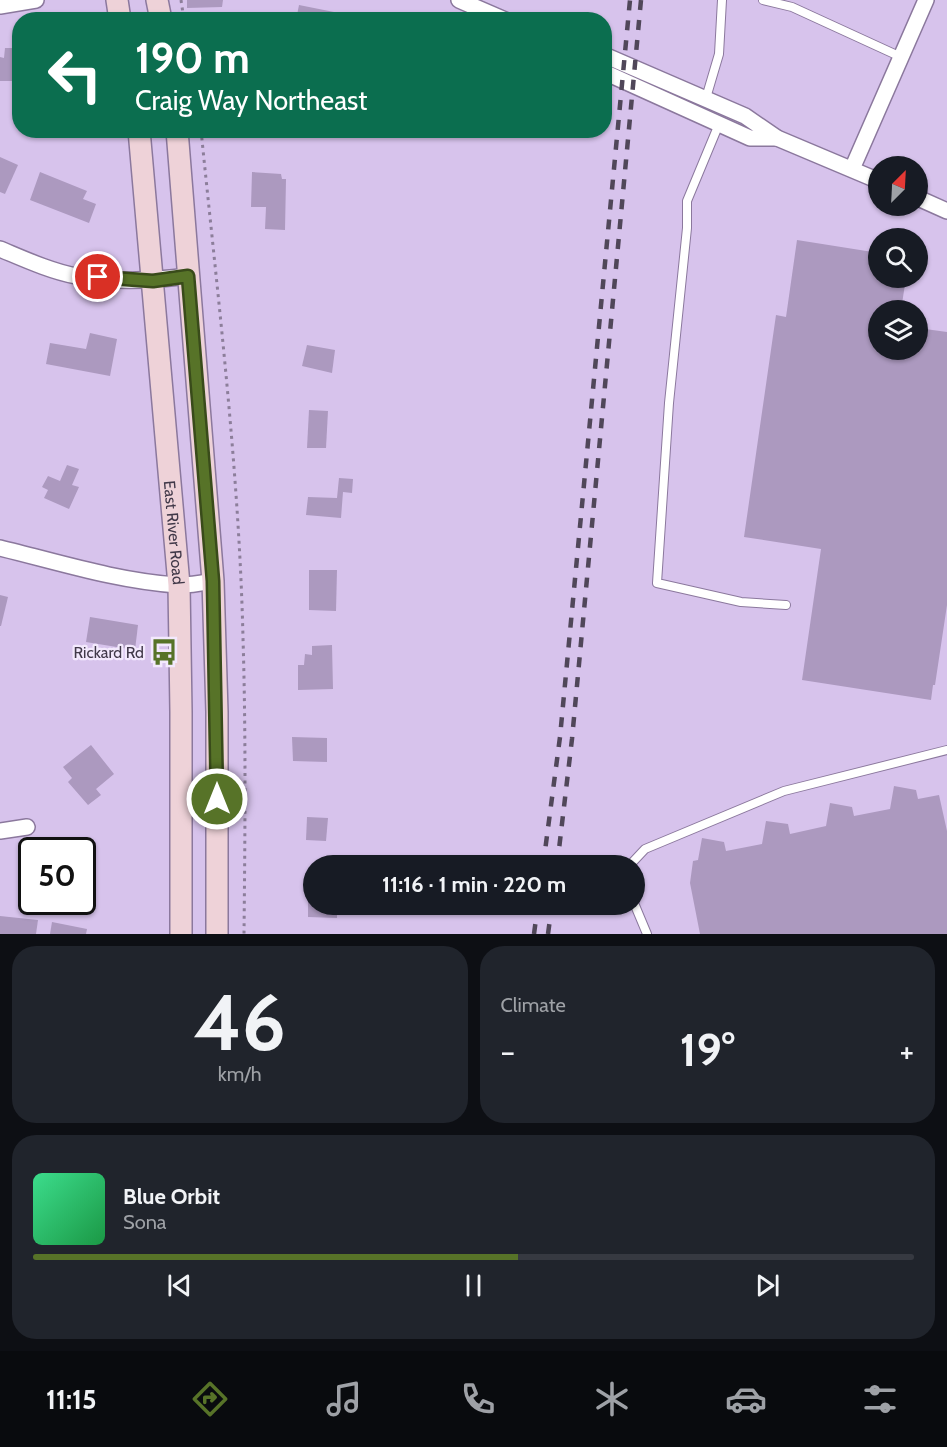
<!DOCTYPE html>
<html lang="en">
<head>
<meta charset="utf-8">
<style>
  body { margin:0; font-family:Cabin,sans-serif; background:#20242c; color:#f1f3f6; height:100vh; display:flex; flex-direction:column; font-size:22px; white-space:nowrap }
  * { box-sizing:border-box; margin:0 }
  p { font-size:20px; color:#9ea1a6 }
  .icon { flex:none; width:33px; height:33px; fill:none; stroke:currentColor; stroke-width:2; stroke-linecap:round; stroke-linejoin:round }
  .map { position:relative; height:934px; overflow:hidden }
  .sheet { display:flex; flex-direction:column; gap:12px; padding:12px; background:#0d0f14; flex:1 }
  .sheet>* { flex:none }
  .top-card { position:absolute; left:12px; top:12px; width:600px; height:126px; border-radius:24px; box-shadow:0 2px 4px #0004; background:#0b6e4f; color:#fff; overflow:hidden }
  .needle { width:39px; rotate:24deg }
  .fabs { position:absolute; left:868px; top:156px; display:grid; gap:12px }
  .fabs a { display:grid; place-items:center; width:60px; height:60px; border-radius:50%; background:#171b24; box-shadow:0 2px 4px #0004; font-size:30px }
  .speed { position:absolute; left:18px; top:837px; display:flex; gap:12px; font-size:30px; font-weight:700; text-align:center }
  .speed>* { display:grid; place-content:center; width:78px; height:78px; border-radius:50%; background:#171b24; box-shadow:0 2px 4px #0004; line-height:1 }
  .speed .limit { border:3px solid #111; border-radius:9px; background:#fff; color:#111 }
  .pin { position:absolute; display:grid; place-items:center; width:51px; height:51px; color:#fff; margin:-26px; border:3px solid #fff; border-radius:50%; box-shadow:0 2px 6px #0007 }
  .me { position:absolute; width:66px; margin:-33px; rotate:0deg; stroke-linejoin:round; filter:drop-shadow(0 0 4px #0008) }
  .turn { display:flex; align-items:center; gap:21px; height:126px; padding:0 24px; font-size:27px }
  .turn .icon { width:78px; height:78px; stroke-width:2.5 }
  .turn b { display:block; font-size:42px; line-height:51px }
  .big { font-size:45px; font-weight:800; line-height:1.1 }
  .sheet .card { flex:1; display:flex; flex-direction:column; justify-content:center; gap:9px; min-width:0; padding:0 21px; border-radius:24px; background:#20242c }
  .sheet .dial { align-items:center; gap:0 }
  .dial b { font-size:78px; line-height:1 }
  .song { display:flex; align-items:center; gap:18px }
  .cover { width:72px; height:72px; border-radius:9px; background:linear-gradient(135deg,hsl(150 70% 55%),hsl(140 70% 35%)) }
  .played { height:6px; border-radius:3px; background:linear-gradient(90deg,#577328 55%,#363941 55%) }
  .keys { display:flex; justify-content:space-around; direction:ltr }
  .heat { display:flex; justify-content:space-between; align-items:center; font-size:33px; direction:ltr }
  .sheet .tiles { flex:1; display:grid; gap:12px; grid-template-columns:1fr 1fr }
  .card:last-child { grid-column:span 2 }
  .trip { position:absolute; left:303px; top:855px; width:342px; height:60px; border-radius:30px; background:#171b24; box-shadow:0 2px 4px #0004; font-weight:800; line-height:60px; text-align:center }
  .tab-bar { display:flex; height:96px; justify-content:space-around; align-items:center; background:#090b0e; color:#9ea1a6 }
  .tab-bar .icon { width:42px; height:42px }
  .tab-bar .current { color:#577328 }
  .tab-bar b { font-size:27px; color:#f1f3f6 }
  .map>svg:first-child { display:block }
  .building { fill:#ac99bf }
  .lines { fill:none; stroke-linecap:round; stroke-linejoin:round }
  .service-casing { stroke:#8b789d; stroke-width:10 }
  .minor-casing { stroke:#8b789d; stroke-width:18 }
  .secondary-casing { stroke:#8b789d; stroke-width:24 }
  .path { stroke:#8c7e9a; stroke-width:3; stroke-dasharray:3 4.5; stroke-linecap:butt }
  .service { stroke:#fff; stroke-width:8 }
  .minor { stroke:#fff; stroke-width:15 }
  .secondary { stroke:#eed2d8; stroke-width:21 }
  .rail { stroke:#504759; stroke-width:4.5; stroke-dasharray:10 10; stroke-linecap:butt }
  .route-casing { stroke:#394b1a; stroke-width:15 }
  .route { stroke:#577328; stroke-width:10 }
  .labels { text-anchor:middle; stroke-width:4.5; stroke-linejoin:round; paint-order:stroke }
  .street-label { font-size:16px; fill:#413949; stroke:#f3e9fd }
  .poi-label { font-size:16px; fill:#413949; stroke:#f3e9fd; text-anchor:end }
</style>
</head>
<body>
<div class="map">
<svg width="947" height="934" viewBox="0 0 947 934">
  <rect width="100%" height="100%" fill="#d7c3ec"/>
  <g class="building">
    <polygon points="187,0 223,0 222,7 187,8"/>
    <polygon points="299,5 339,13 338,20 296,20"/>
    <polygon points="5,48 20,48 20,81 0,81 0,57 4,58"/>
    <polygon points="0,157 18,165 5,194 0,192"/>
    <polygon points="40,172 87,191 83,199 96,204 89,223 30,200"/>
    <polygon points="252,172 281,174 282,179 286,179 285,230 265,229 266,207 251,207"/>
    <polygon points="797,240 879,253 879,278 906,278 901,310 879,310 879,350 918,350 918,328 947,332 947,605 935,685 933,685 931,700 802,680 821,549 744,537 776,315 786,317"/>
    <polygon points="90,333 117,339 110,376 46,364 50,343 86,349"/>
    <polygon points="307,345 335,350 332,373 302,366"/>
    <polygon points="309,410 328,411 326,448 307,448"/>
    <polygon points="67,465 79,469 72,485 79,487 69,509 44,498 48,490 42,487 48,476 60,481"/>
    <polygon points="339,478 353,479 352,493 343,492 341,518 306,515 308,497 337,498"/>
    <polygon points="309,570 337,570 336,611 309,610"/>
    <polygon points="0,595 8,597 1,626 0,626"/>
    <polygon points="90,617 138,625 135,650 86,642"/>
    <polygon points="332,645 333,689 298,690 298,665 304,665 305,654 312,655 312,646"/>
    <polygon points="292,737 327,738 327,762 293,761"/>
    <polygon points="91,745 114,774 96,789 101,795 88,805 68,782 72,778 63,767"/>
    <polygon points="894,786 916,790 918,799 939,795 947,831 947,934 700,934 690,883 693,861 698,860 702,838 724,842 726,851 762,844 766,821 788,824 790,834 826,826 830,803 852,807 854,816 890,809"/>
    <polygon points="307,817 328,818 326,841 306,840"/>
    <polygon points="308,892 314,892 314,904 337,905 337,918 308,917"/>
    <polygon points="0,916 38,920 36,934 0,934"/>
    <polygon points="52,922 87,929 86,934 50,934"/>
  </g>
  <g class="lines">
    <defs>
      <g id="service">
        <polyline points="763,0 792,7 901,57"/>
        <polyline points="706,98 719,54 722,0"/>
        <polyline points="719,124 687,201 687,228 669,403 657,583 741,602 786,605"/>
        <polyline points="629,866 645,849 784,791 947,750"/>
        <polyline points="634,903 647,934"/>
      </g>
      <g id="minor">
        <polyline points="459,0 505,20"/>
        <polyline points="0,6 36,0"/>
        <polyline points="604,55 745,116 777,138 879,181"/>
        <polyline points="604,72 750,138 777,138"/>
        <polyline points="852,169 926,0"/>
        <polyline points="918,198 947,211"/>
        <path d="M0,249C24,259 50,271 76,276C113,282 151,281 188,276"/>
        <path d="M0,548C58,562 117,581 177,585C188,586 202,583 213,581"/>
        <polyline points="0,831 27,827"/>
      </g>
      <g id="secondary">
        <polyline points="117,0 120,20"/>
        <polyline points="157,0 161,20"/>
        <path id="s1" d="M139,130L179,585L181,712V934"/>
        <polyline points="177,130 213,581 217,712 217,934"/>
      </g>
    </defs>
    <use href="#service" class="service-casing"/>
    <use href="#minor" class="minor-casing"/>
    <use href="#secondary" class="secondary-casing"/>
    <g class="path">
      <polyline points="181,0 184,20"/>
      <path d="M201,130C218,299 239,469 243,638C246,737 245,836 244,934"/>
    </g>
    <use href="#service" class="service"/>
    <use href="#minor" class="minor"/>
    <use href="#secondary" class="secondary"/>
    <g class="rail">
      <polyline points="543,866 560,737 630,0"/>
      <polyline points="557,866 572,739 641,0"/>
      <polyline points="534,934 538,904"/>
      <polyline points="548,934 552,904"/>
    </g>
  </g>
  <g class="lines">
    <defs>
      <polyline id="route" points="98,277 153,281 188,276 213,581 217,799"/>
    </defs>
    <use href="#route" class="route-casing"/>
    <use href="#route" class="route"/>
  </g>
  <defs>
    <symbol id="bus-bare" viewBox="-9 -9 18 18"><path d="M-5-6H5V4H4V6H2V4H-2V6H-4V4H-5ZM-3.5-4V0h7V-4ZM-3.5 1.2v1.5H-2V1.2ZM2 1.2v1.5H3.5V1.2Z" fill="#577328" stroke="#f3e9fd" stroke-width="2.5" paint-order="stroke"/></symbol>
  </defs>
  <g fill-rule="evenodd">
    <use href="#bus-bare" x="145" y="633" width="38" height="38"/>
  </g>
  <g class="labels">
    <g class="street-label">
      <text dy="6" stroke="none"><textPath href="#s1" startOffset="404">East River Road</textPath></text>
    </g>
    <g class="poi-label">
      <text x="144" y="658">Rickard Rd</text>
    </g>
  </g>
</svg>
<div class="fabs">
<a><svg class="needle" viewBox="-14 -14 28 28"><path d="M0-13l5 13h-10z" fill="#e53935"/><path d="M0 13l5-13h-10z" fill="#9ea1a6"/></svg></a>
<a><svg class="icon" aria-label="search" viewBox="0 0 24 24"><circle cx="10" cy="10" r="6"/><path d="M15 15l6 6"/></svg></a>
<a><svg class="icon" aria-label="layers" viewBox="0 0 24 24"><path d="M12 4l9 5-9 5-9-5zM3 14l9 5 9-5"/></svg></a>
</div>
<div class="speed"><div class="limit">50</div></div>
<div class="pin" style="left:98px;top:277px;background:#d93025"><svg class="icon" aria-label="arrive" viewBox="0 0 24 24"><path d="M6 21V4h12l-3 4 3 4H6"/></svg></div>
<svg class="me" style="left:217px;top:799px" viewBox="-20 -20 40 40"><circle r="17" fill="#577328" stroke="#fff" stroke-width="3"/><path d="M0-11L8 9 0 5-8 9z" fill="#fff"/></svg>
<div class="trip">11:16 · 1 min · 220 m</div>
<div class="top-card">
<div class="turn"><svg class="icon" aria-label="left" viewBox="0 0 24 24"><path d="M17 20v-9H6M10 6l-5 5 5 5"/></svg><div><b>190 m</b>Craig Way Northeast</div></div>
</div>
</div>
<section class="sheet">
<div class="tiles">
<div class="card dial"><b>46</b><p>km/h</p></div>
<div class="card"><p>Climate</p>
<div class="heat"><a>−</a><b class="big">19°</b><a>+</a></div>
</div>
<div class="card">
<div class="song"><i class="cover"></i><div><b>Blue Orbit</b><p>Sona</p></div></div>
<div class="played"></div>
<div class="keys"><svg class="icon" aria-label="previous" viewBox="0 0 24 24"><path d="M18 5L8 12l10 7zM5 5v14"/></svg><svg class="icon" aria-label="pause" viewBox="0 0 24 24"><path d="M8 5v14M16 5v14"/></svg><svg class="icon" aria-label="next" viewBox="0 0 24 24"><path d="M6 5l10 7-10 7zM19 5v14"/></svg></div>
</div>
</div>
</section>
<nav class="tab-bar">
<b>11:15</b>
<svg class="icon current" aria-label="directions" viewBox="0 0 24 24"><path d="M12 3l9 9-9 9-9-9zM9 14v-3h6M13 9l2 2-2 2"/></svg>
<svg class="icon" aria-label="music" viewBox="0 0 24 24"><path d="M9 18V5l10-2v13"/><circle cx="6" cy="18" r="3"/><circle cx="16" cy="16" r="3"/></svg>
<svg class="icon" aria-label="phone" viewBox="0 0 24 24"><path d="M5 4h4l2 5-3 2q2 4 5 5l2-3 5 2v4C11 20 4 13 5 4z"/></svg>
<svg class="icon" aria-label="climate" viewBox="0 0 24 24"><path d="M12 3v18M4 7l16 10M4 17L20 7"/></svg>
<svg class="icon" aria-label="car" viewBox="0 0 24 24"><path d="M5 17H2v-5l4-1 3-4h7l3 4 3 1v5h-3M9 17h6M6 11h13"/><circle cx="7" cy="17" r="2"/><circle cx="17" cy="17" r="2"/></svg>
<svg class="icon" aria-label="filters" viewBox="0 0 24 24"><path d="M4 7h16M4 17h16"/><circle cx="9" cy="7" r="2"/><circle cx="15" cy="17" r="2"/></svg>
</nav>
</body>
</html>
